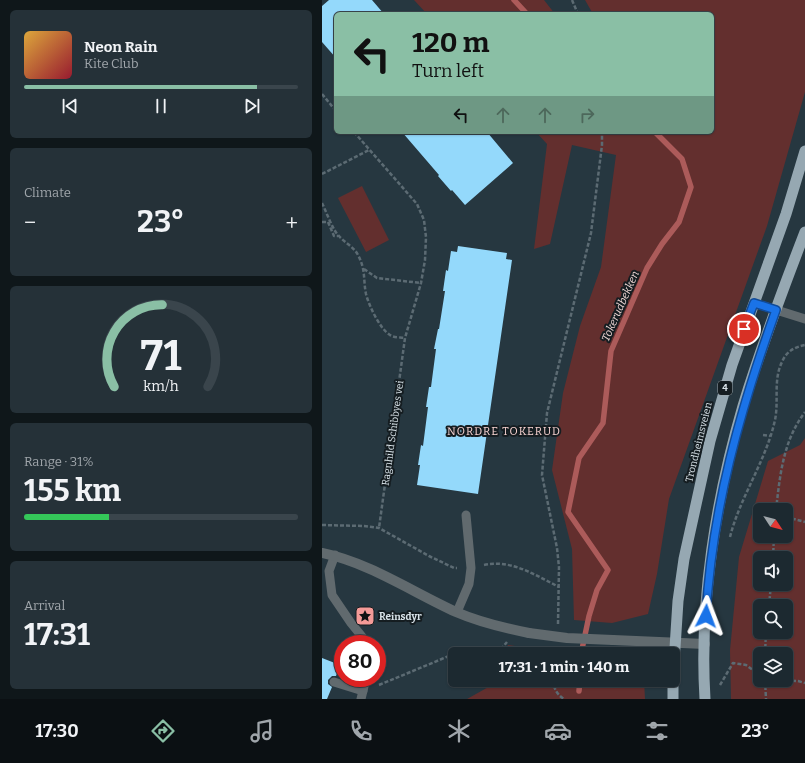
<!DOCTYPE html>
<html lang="en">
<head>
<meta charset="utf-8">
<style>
  body { margin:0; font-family:Bitter,serif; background:#253138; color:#f1f3f6; height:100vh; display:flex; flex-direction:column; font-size:15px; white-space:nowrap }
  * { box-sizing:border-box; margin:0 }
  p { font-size:13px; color:#a0a6ab }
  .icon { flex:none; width:22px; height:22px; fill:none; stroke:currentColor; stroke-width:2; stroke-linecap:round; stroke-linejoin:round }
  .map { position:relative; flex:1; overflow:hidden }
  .sheet { display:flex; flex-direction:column; gap:10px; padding:10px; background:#0f171a; width:322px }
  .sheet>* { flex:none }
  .hud { position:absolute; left:12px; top:12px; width:380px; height:122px; border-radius:6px; box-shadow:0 1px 3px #0004,0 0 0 1px #3a454c; background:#8abfa5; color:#111; overflow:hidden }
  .needle { width:26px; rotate:126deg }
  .tools { position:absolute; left:431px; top:503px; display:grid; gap:8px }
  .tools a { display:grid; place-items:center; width:40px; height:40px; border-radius:6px; background:#1c2930; box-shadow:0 1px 3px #0004,0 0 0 1px #3a454c; font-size:20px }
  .speed { position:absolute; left:12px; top:635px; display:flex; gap:8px; font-size:20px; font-weight:700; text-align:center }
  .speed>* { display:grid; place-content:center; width:52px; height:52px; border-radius:50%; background:#1c2930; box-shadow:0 1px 3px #0004,0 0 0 1px #3a454c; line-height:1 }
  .speed .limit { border:6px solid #d22; background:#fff; color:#111 }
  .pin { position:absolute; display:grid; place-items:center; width:34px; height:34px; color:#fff; margin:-17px; border:2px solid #fff; border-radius:50%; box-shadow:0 1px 4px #0007 }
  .me { position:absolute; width:44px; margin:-22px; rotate:3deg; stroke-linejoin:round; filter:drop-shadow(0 0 3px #0008) }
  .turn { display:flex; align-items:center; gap:14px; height:84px; padding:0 12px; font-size:18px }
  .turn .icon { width:52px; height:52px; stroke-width:2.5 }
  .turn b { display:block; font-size:28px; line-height:34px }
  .lanes { display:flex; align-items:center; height:38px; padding:0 12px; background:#0003; justify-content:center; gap:20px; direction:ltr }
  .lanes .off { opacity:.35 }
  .big { font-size:30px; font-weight:700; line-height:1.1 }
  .sheet .widget { flex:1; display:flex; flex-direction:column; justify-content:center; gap:6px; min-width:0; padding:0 14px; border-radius:6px; background:#253138 }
  .sheet .dial { align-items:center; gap:0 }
  .dial svg { height:104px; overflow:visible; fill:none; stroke:#3a454c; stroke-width:7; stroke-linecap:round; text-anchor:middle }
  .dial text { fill:#f1f3f6; stroke:none }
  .song { display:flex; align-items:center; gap:12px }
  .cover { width:48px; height:48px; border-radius:6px; background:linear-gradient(135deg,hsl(40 70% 55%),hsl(350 70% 35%)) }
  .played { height:4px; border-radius:2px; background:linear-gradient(90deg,#8abfa5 85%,#3a454c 85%) }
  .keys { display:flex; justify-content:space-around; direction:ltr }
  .heat { display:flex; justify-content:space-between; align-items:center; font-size:22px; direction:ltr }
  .charge { height:6px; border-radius:3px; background:linear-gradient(90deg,#34c759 31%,#3a454c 0) }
  .trip { position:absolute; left:126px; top:647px; width:232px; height:40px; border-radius:6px; background:#1c2930; box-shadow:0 1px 3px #0004,0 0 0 1px #3a454c; font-weight:700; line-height:40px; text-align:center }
  .tab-bar { display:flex; height:64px; justify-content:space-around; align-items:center; background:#0b1013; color:#a0a6ab }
  .tab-bar .icon { width:28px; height:28px }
  .tab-bar .active { color:#8abfa5 }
  .tab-bar b { font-size:18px; color:#f1f3f6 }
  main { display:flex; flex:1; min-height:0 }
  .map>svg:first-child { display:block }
  .green { fill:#632f2e; fill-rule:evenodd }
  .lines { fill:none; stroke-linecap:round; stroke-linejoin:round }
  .stream { stroke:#ac5b5a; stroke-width:5.5 }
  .building { fill:#94d9fb }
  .path { stroke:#5c6b73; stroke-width:2.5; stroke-dasharray:4 2; stroke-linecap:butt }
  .service { stroke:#616a6e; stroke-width:9 }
  .minor { stroke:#616a6e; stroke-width:10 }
  .trunk { stroke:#96a8b2; stroke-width:11 }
  .minor-bridge { stroke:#616a6e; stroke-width:10 }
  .route-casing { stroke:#114b97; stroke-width:10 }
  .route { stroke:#1a73e8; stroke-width:7 }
  .labels { text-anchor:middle; stroke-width:4; stroke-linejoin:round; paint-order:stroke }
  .shield { fill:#151d21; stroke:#9ea7ac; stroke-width:1 }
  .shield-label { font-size:9px; font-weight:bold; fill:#d8e2e8 }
  .street-label { font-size:10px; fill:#d8e2e8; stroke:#151d21 }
  .poi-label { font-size:10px; font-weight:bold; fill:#d8e2e8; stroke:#151d21; text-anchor:start }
  .water-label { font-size:11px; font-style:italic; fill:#f0d8d6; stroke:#151d21 }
  .neighbourhood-label { font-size:11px; letter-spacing:1px; fill:#f9d5d3; stroke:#151d21 }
</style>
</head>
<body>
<main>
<section class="sheet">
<div class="widget">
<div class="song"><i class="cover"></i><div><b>Neon Rain</b><p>Kite Club</p></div></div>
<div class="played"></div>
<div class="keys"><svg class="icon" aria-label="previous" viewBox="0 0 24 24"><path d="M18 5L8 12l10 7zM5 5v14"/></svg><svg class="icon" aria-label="pause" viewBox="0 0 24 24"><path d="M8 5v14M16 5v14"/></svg><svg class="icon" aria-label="next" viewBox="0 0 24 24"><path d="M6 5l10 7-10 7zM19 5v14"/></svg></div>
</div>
<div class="widget"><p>Climate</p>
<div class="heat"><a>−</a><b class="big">23°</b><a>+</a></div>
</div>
<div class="widget dial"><svg viewBox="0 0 100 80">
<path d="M14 69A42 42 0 1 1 86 69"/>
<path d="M14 69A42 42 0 0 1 51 6" stroke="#8abfa5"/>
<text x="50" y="56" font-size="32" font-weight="700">71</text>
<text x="50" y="72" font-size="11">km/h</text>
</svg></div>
<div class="widget"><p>Range · 31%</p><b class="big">155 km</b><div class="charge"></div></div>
<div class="widget"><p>Arrival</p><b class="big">17:31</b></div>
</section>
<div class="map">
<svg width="483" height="699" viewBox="0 0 483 699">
  <rect width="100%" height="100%" fill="#263740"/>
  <g class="green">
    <polygon points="92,0 222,0 233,14 105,14"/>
    <polygon points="263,0 483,0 483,92 445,226 347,499 335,574 326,614 290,623 252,620 250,549 230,470 241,393 258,326 279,267 294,155 250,145 228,244 212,249 225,144 214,132 390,132 390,14 271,14"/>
    <polygon points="40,186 67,240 44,252 16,198"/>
    <path d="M483,438V699H409L408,650L417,557L446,461L478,445ZM438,510H464V536H438ZM438,558H464V584H438ZM438,606H464V632H438ZM438,654H464V680H438Z"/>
    <polygon points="186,645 249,654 182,654"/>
    <polygon points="172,680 322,680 323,699 145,699 170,685"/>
  </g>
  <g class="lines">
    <g class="stream">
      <polyline points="192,0 205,14"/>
      <polyline points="259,654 267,616 275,590 286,570 246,512 257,458 281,423 289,351 325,268 340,244 357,222 369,187 360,159 333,132"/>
      <polyline points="257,691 258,680"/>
    </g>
  </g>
  <g class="building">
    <polygon points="7,0 50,0 62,14 14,14 14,58 0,42 0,6"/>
    <polygon points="80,132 165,132 191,163 143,205 130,190 129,191 116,176 117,175"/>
    <polygon points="136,246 185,253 184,259 190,260 156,494 95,485 98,465 96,465 99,445 101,446 106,407 104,407 107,387 109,387 114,349 112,349 116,329 117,329 123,291 121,291 124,270 126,271 129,251 135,252"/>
    <polygon points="0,658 18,665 14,676 10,676 6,680 6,684 10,687 5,699 0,699"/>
  </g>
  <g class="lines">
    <g class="path">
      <polyline points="250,0 256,14"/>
      <polyline points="0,94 14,111"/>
      <polyline points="32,132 95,204 102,220 104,237 103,260 99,283 83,338 57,528"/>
      <polyline points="0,174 47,150"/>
      <path d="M0,203C4,211 11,231 17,236C23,243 32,247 36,255C44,270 41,279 44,294C47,306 58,329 68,335C72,338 79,337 83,338"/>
      <polyline points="0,222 6,222 12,236 16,236"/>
      <polyline points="42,269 55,278 99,283"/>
      <polyline points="441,435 448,436"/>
      <path d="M454,510C458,475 461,441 483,412"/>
      <polyline points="464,517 483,522"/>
      <polyline points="0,525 42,526 57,528 107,556 132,568 135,568"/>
      <path d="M408,537C418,497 444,461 453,420C457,401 451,380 460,362C464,352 472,347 483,345"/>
      <polyline points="451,558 452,536"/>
      <path d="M162,565C189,559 213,575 237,587"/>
      <polyline points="447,606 449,584"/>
      <polyline points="236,624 237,567 235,548 220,475 225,413 269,233 280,145 280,132"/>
      <polyline points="175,654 185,642"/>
      <polyline points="443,654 444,632"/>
      <polyline points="206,680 216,685 232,687"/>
      <path d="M231,680C232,688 234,694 242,699"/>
      <polyline points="443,680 444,699"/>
      <polyline points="458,680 476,681 483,683"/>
      <polyline points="57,685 127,656 134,654 146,654"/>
      <polyline points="398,685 411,663 424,665 438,675"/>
    </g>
    <g class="service">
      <polyline points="432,303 483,319"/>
      <polyline points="13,555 7,571 10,595 29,623 46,644"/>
      <polyline points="135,612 147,584 149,568 144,515"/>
      <polyline points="12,682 41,691"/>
      <polyline points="39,699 44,678"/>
    </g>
    <g class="minor">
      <path d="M0,553C48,563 90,592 134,612C157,622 182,628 207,633"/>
      <polyline points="291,640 383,644"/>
    </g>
    <g class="trunk">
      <polyline points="351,679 356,601 362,559 388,441 410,365 464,214 483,151"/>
      <polyline points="351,680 351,699"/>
      <path d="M383,699C377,603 394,498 421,406C439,347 461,289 483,232"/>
    </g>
    <polyline class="minor-bridge" points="207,633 245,638 291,640"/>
  </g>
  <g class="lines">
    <defs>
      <path id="route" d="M384,616C390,509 418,410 454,310L432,303L422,329"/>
    </defs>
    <use href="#route" class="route-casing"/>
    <use href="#route" class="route"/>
  </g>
  <defs>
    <symbol id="sight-square" viewBox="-11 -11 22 22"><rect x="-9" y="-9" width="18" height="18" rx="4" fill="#f59b98" stroke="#151d21"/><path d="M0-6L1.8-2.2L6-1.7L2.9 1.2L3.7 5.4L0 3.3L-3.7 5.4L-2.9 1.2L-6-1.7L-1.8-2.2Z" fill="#111"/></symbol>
  </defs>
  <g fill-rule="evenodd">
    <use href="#sight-square" x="32" y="605" width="22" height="22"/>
  </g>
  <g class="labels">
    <rect class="shield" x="396" y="381" width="14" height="14" rx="3"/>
    <g class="shield-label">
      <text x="403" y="391">4</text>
    </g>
    <g class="street-label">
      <text transform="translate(70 433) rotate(-82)" y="4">Ragnhild Schibbyes vei</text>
      <text transform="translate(376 442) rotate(-76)" y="4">Trondheimsveien</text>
    </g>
    <g class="poi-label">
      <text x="57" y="620">Reinsdyr</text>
    </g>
    <g class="water-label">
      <text transform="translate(298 306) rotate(-66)" y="4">Tokerudbekken</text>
    </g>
    <g class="neighbourhood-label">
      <text x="182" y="435">NORDRE TOKERUD</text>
    </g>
  </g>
</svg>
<div class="tools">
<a><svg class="needle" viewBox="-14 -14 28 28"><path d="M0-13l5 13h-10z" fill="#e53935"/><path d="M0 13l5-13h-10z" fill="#a0a6ab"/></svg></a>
<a><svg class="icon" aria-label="sound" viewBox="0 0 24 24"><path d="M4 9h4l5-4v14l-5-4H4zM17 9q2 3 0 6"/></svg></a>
<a><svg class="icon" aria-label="search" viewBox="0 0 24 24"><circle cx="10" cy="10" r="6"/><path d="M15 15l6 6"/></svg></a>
<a><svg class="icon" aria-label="layers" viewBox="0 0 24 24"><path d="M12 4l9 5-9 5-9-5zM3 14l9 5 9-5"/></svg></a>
</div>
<div class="speed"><div class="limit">80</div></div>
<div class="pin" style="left:422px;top:329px;background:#d93025"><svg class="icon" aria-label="arrive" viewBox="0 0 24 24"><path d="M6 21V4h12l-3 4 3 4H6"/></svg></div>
<svg class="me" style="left:384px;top:616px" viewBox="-20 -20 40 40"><path d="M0-17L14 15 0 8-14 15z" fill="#1a73e8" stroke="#fff" stroke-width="4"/></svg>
<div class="trip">17:31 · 1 min · 140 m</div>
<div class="hud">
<div class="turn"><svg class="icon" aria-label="left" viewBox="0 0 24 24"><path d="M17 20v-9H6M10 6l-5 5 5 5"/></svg><div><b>120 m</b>Turn left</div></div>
<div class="lanes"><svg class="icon" aria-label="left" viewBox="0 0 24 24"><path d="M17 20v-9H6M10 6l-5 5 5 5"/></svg><svg class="icon off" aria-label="ahead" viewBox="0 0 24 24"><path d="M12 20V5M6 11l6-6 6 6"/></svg><svg class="icon off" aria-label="ahead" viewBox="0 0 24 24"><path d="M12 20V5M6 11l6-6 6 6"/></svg><svg class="icon off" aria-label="right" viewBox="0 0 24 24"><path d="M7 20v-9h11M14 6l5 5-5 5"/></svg></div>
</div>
</div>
</main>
<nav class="tab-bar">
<b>17:30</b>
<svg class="icon active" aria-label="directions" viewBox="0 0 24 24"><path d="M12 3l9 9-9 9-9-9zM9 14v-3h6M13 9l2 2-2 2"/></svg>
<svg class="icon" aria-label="music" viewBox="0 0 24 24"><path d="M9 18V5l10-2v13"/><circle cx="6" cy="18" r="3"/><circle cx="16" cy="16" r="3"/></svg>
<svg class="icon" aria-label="phone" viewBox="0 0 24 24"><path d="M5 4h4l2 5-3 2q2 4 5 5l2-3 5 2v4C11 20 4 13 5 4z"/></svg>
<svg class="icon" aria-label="climate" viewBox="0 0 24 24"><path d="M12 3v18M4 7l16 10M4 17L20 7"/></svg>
<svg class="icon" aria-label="car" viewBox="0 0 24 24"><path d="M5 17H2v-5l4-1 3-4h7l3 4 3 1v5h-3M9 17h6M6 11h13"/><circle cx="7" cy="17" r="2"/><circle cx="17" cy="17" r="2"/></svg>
<svg class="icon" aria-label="filters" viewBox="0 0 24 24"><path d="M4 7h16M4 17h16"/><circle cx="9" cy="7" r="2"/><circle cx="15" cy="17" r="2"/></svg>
<b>23°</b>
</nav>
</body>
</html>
